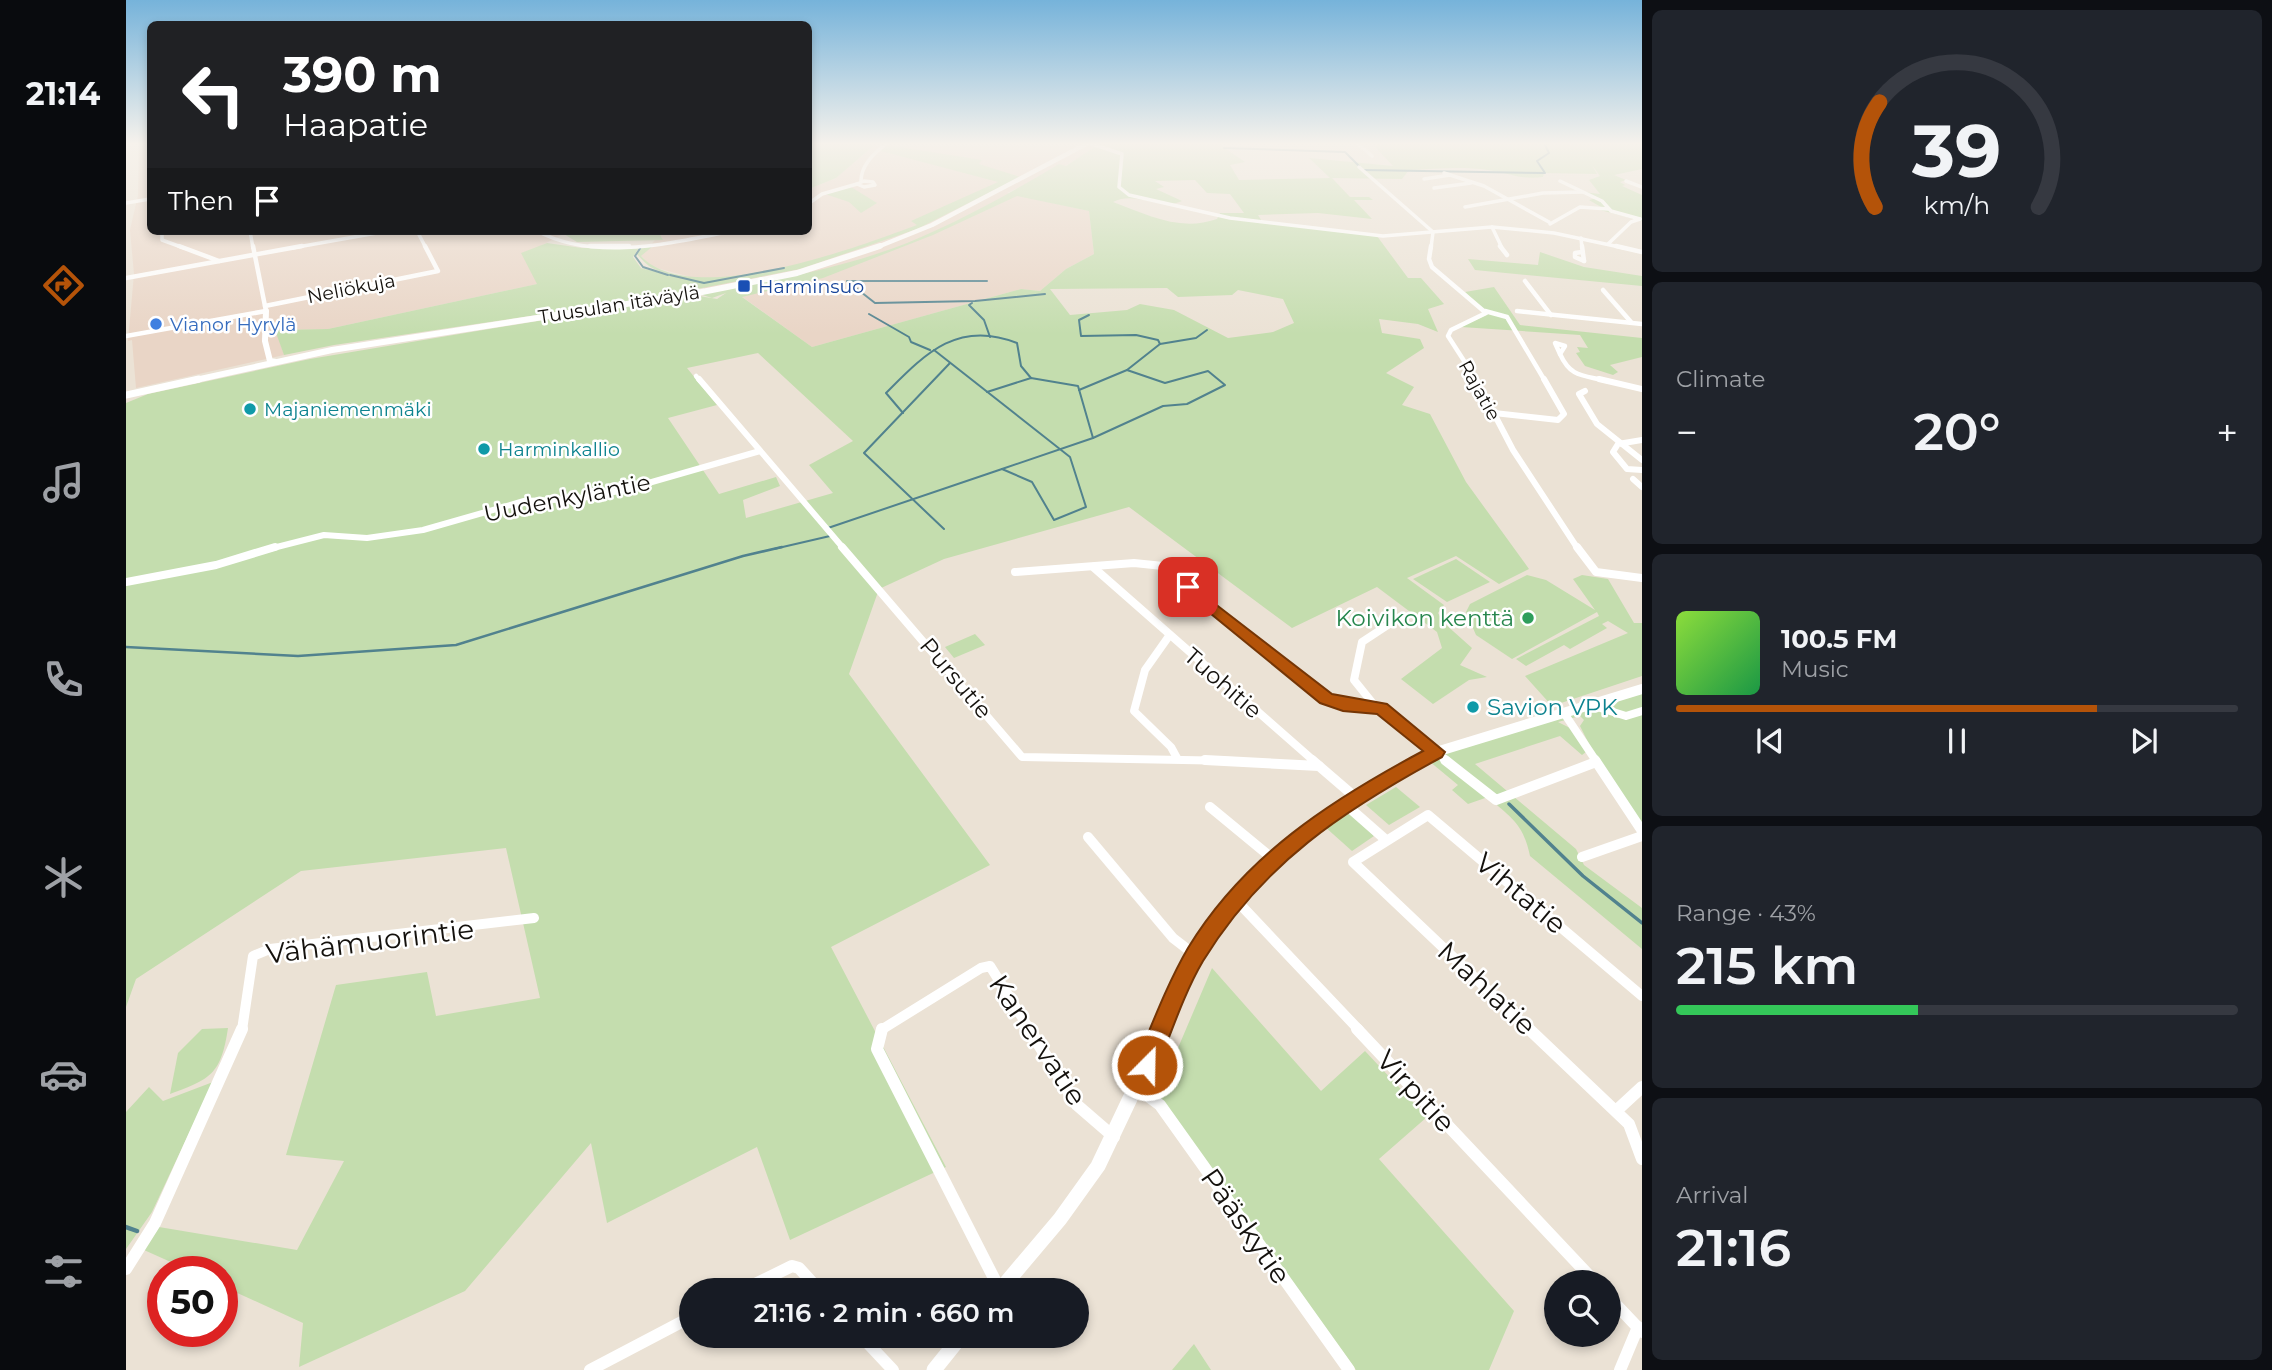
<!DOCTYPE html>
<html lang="en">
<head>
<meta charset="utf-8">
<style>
  body { margin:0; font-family:Montserrat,sans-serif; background:#20242c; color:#f1f3f6; height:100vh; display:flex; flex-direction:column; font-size:26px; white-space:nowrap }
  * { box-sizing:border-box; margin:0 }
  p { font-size:23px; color:#9ea1a6 }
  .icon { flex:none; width:38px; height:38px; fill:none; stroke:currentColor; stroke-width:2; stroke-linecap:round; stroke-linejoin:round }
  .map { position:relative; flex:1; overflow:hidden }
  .panel { display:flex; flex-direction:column; gap:10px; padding:10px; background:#0d0f14; width:630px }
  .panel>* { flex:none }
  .top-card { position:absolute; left:21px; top:21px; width:665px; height:214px; border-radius:10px; box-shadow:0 4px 10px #0003; background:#202124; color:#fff; overflow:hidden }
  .tools { position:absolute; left:1418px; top:1270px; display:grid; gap:14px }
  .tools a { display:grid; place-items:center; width:77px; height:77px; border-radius:50%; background:#171b24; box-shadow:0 4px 10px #0003; font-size:35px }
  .speed { position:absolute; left:21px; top:1256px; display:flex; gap:14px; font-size:35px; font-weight:700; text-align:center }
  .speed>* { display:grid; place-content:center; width:91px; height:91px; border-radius:50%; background:#171b24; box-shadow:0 4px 10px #0003; line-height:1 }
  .speed .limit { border:10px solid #d22; background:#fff; color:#111 }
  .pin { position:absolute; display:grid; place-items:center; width:60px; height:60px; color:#fff; margin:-30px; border-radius:14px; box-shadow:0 4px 10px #0006 }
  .me { position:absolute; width:77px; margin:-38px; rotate:23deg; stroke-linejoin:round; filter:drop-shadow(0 0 5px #0008) }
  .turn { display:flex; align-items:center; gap:24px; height:147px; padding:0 21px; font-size:32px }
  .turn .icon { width:91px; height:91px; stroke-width:2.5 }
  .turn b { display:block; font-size:49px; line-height:60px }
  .then { display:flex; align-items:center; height:66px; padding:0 21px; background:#0003; gap:14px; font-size:26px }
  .big { font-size:52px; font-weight:600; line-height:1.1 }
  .panel .card { flex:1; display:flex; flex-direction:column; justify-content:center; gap:10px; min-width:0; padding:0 24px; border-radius:10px; background:#20242c }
  .panel .dial { align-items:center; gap:0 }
  .dial svg { height:182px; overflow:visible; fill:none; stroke:#363941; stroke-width:7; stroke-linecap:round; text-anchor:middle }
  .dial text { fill:#f1f3f6; stroke:none }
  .song { display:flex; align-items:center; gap:21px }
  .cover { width:84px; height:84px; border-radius:10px; background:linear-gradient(135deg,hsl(90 70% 55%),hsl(140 70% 35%)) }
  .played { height:7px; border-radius:4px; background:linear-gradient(90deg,#b45309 75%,#363941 75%) }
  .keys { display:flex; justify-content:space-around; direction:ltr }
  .heat { display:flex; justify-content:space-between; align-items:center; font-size:38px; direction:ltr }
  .charge { height:10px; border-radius:5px; background:linear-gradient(90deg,#34c759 43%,#363941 0) }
  .trip { position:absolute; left:553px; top:1278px; width:410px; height:70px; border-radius:35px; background:#171b24; box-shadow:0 4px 10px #0003; font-weight:600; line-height:70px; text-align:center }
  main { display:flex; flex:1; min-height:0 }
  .tab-bar { display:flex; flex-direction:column; width:126px; justify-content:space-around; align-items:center; background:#090b0e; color:#9ea1a6 }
  .tab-bar .icon { width:49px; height:49px }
  .tab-bar .current { color:#b45309 }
  .tab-bar b { font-size:32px; color:#f1f3f6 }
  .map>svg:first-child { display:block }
  .industrial { fill:#e9d5c6 }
  .green { fill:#c4ddae; fill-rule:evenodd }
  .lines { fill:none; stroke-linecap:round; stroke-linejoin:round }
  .stream-far3 { stroke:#51828e; stroke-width:2 }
  .stream-far2 { stroke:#51828e; stroke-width:2.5 }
  .stream-far1 { stroke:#51828e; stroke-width:3.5 }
  .stream { stroke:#51828e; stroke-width:4.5 }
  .minor-far5 { stroke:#fff; stroke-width:3.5 }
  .minor-far4 { stroke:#fff; stroke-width:4.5 }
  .minor-far3 { stroke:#fff; stroke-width:6 }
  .minor-far2 { stroke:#fff; stroke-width:8 }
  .minor-far1 { stroke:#fff; stroke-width:10 }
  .minor { stroke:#fff; stroke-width:12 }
  .major-far5 { stroke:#fff; stroke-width:4.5 }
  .major-far4 { stroke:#fff; stroke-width:6 }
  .major-far3 { stroke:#fff; stroke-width:7 }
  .major-far2 { stroke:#fff; stroke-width:10 }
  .major-far1 { stroke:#fff; stroke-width:11 }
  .major { stroke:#fff; stroke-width:15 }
  .route { fill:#b45309; stroke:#753606; stroke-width:2 }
  .transit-dot { fill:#1a4fb4; stroke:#fff; stroke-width:2.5 }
  .shop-dot { fill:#3f7fe0; stroke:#fff; stroke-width:2.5 }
  .culture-dot { fill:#0f9aa8; stroke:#fff; stroke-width:2.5 }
  .leisure-dot { fill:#2e9e5b; stroke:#fff; stroke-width:2.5 }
  .labels { text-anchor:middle; stroke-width:5; stroke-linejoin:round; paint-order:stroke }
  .far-transit-label { font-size:19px; fill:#164399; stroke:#fff; text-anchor:start }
  .far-street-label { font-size:19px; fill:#14110d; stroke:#fff }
  .far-shop-label { font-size:19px; fill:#366cbe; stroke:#fff; text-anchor:start }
  .far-culture-label { font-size:19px; fill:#0d838f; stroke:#fff; text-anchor:start }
  .street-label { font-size:23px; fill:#14110d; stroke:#fff }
  .leisure-label { font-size:23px; fill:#27864d; stroke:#fff; text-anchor:end }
  .culture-label { font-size:23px; fill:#0d838f; stroke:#fff; text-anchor:start }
  .near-street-label { font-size:28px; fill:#14110d; stroke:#fff }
</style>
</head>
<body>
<main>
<nav class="tab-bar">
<b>21:14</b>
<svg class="icon current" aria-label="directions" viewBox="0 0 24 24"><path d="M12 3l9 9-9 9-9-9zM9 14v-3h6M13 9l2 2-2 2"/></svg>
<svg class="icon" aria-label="music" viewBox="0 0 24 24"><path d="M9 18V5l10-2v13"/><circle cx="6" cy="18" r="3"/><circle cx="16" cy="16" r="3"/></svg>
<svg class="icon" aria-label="phone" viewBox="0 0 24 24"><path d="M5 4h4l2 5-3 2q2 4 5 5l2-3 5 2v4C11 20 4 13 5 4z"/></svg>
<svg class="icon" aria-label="climate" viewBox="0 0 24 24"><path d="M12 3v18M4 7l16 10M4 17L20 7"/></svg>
<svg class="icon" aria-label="car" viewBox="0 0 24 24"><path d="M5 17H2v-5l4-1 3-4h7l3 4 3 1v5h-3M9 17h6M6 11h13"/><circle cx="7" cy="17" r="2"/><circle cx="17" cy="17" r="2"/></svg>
<svg class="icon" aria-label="filters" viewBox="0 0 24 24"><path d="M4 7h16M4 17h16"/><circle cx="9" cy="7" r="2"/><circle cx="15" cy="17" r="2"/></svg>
</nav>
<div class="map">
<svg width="1516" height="1370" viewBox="0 0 1516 1370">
  <rect width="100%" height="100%" fill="#ebe2d5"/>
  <g class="industrial">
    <polygon points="13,142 24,142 24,231 433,231 437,234 405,251 411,284 202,329 150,330 158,355 10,388 6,340 2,341 8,274 4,230 12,195"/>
    <polygon points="752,142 976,142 949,161 881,193 963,211 968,254 940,269 914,291 895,289 686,347 615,296 579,290 572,279 527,267 515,256 529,240 537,240 532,231 682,231 683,189 710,178"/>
  </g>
  <g class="green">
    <polygon points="683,142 752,142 710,178 683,189"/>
    <path d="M976,142H1095L1097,147L1119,162L1104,165L1113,180L1204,178L1183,158L1267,166L1250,148L1253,142H1516V169L1488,175L1500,180L1494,182L1499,185L1496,186L1516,195V221L1459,206L1475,207L1463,200L1471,198L1457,192L1474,194L1463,180L1474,176L1466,165L1471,174L1418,173L1417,177C1394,180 1384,173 1362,170C1336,166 1308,169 1283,170L1276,179L1206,178L1224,197H1243L1247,200H1228L1246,219L1192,213L1132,215L1137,223L1251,236L1282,278H1295L1318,304L1302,309L1312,332L1292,324L1253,319L1256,333L1294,339L1298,348L1260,373L1288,387L1276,405L1304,414L1340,482L1403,569L1373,584L1330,556L1281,578L1318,605L1312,613L1318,623L1346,648L1334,665L1361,677L1343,680L1307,704L1275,679L1316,648L1311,632L1251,587L1166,628L1003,507L818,559L753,589L723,674L864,865L705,947L820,1167L664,1240L631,1147L481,1223L465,1143L339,1291L173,1367L177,1323L96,1286V1272H67L18,1250L33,1227L171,1250L218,1161L160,1155L210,985L301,972L310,1016L414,998L380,848L175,871L10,979L0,1007V403L22,394L184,359L567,295L591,299L600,293L586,298L573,294C635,283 703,271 765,249C820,229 883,194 933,164L940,166ZM1069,180L1081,193L1104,194L1118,213H1094L1091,219C1054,232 1022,215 987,202C1010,190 1034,211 1056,201L1030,189L1038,187L1029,181ZM891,196L963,211L968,254L940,269L914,291L895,289L686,347L616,297L697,278L807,235ZM1041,288L1052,297L1106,295L1112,290L1157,299L1168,323L1147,332L1102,338L1048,310L1014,304L1001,310L944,315L924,289ZM632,353L727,441L683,465L707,493L620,518L617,500L654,486L650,477L593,494L542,418L591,405L561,368Z"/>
    <path d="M761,145L856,160L853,164L894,177L791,229L674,269L519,299L208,345L158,355L149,330L202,329L411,284L395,253L421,243L456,248H513L507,257L515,268L550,277C529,268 527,273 510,253L516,248L527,246L515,256C564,310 732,247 791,225L785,221L872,182L755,151Z"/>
    <polygon points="725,187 751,203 735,213 723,202 699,194"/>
    <polygon points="433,231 532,231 537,240 451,242"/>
    <polygon points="1414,252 1458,267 1516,276 1516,286 1349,270 1342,259 1412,265"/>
    <polygon points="1368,287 1394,325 1516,338 1516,357 1484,365 1492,372 1487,375 1459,366 1450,353 1454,352 1451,347 1462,348 1454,335 1335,327 1362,314 1339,292"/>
    <polygon points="1330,559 1364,582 1321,602 1287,579"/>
    <polygon points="1401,575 1420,580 1469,610 1447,579 1456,575 1482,579 1508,623 1516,623 1516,676 1426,706 1399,676 1502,633 1482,621 1476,624 1481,628 1444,649 1438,645 1400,666 1390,659 1473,616 1471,612 1386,659 1350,635 1340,612 1344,604"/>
    <polygon points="849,634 859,645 828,658 819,647"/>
    <path d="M1516,692V823L1465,748L1454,726L1458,720L1454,716L1432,722L1444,728L1460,752L1456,755L1434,736L1349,764L1450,849L1458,865L1516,908V949L1404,856C1397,823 1386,819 1362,797L1342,804L1326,790L1332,785L1303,761L1310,755Z"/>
    <polygon points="1270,787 1294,807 1263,825 1240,805"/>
    <polygon points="1221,811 1248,836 1226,851 1198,826"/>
    <polygon points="1086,968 1195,1091 1239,1051 1301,1117 1253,1159 1388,1311 1363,1370 1230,1370 1032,1095"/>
    <path d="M102,1028C95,1074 85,1079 44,1094L52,1053L76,1029Z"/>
    <polygon points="87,1082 26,1212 0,1249 0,1112 23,1087 37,1101"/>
    <polygon points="1068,1344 1085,1370 1046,1370"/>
  </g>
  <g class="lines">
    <g class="stream-far3">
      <polyline points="1420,144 1427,142"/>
      <polyline points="1098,148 1219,152 1233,166"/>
      <polyline points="1238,170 1419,173 1411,161 1423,153 1419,145"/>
      <polyline points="515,247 509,256 517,267 542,275"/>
      <polyline points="544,275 578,283 658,268"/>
      <polyline points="861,281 721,281 749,303 849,301 919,294"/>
      <polyline points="846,303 843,305 858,320 864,337"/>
      <polyline points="743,314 783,337 785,342 804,350"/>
      <polyline points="963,315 953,320 955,336 1010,335 1032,340 1034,344"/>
      <polyline points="953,390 1001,370 1034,344 1070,338 1081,330"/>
      <polyline points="861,392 905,378 952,386 967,438"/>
      <path d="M777,413L760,393C798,355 831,319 891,343L895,366L905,378"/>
      <polyline points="876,469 967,438 1037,406 1061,404 1099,385 1082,371 1039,383 1001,370"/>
      <polyline points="702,528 876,469 906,482 928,520 960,507 944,457 808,350"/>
      <polyline points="818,529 738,453 824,363"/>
      <polyline points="648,549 704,536"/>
    </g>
    <polyline class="stream-far2" points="0,647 172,656 330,645 617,556 656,547"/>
    <polyline class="stream-far1" points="1383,804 1457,876 1516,923"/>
    <polyline class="stream" points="0,1227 11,1231"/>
    <g class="minor-far5">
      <polyline points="1230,142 1246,156"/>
      <polyline points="963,143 996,154 993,187 1003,195 1104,218 1257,236 1366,227 1428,233 1498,248"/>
      <polyline points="1233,167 1307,232"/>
      <polyline points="1318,173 1358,186 1423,222"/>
      <polyline points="1298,179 1324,175"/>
      <path d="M735,181C735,165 750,151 763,142"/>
      <polygon points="738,181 747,182 749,185 738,187 731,184"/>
      <polyline points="1434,181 1476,201 1485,211 1514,219"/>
      <polyline points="1500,181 1516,187"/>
      <polyline points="1308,188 1345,183"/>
      <polyline points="0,203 24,199"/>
      <polyline points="682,204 696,194 731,184"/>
      <polyline points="1339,207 1417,193 1456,192"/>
      <polyline points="1424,224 1454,207 1482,209"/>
      <polyline points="1366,227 1376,248"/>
      <polyline points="124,231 127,248"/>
      <polyline points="291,231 300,248"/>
      <path d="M411,231C469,262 545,243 606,231"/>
      <polyline points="36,235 36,240 58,248"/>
      <polyline points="1455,238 1456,248"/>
      <polyline points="1482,244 1505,222 1514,219"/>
      <polyline points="166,248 262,231"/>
      <polyline points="1305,248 1307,232"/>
    </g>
    <g class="minor-far4">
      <polyline points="53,246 93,261"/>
      <polyline points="464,246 503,246"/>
      <polyline points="1305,246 1303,259 1306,267 1360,313 1325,330 1322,336 1351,381"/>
      <polyline points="1374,246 1381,255"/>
      <polyline points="1456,246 1458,261"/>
      <polyline points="1490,246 1516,252"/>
      <polyline points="1456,252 1449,253 1449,257 1458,261"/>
      <polyline points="0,278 176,246"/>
      <polyline points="1399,281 1425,315"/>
      <polyline points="1477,290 1505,322"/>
      <polyline points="139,306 312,271 299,246"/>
      <polyline points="1359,311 1381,317 1419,381"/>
      <polyline points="1391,311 1516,324"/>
      <polyline points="0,336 140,311 127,246"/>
      <polygon points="1429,343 1439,346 1434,354"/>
      <path d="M1434,354C1445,378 1457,375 1481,381"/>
      <polyline points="570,376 574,381"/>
    </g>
    <g class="minor-far3">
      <polyline points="573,379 718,549"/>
      <polyline points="1350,379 1387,450 1452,549"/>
      <polyline points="1473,379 1516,389"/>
      <polyline points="1459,391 1453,394 1471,424 1516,460"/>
      <polyline points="1368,413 1432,420 1438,414 1418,379"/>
      <polyline points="1516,440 1492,444 1487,452 1501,469 1516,470"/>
      <polyline points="1507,479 1516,487"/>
      <polyline points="143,549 198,535 241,538 297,530 398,501 451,499 498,490 634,451"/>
    </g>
    <g class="minor-far2">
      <polyline points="716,547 896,757 1110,761"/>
      <polyline points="1451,547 1470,572 1516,578"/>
      <polyline points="967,567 1188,761"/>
      <polyline points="889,572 1008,563 1037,566 1200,699 1218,705 1255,709 1321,761"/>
      <polyline points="0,582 90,565 149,547"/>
      <polyline points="1043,636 1019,670 1008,711 1045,747 1051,758"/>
      <polyline points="1249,706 1228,680 1236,642 1274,617"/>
      <polyline points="1468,706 1500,716 1516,711"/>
      <polyline points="1438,713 1470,761"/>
    </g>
    <g class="minor-far1">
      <polyline points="1079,760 1193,766"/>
      <polyline points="1186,760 1229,797"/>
      <polyline points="1319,760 1370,800 1470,762"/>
      <polyline points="1469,760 1516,831"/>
      <polyline points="1219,804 1260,840"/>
      <polyline points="1084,807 1147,859"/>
      <polyline points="962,837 1047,938 1069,955"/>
      <polyline points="1456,857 1516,836"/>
      <polyline points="1110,900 1233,1030"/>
      <polyline points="116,1030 127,956 144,949 408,918"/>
      <polyline points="755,1030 855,968 864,966 904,1030"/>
      <polyline points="1404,1030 1227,862 1302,815 1516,996"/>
    </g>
    <g class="minor">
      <polyline points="756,1029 751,1049 874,1290"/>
      <polyline points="903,1029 951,1105 988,1137"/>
      <polyline points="1231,1029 1470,1283"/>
      <polyline points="1403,1029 1503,1124 1516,1159"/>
      <polyline points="1011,1088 1034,1105 1223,1370"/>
      <polyline points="1490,1111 1516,1087"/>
      <polyline points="0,1269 29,1223 116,1029"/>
      <polyline points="617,1290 666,1266 673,1268 693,1290"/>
      <polyline points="1482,1296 1516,1332"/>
      <polyline points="734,1335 767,1370"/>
      <polyline points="464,1370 565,1317"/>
      <polyline points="1494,1370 1512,1327"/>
    </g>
    <polyline class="major-far5" points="749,248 806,225 964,142"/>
    <g class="major-far4">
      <polyline points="140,311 139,341 144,361 150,362"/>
      <polyline points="65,381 206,350 571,293 671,273 754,246"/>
    </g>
    <polyline class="major-far3" points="0,395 73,379"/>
    <polyline class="major-far2" points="1293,761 1310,752 1516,689"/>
    <polyline class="major-far1" points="1036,1030 1069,955 1116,892 1157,849 1236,792 1296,760"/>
    <g class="major">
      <polyline points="874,1290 934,1219 972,1166 1037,1029"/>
      <polyline points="808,1370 836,1335"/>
    </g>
  </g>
  <linearGradient id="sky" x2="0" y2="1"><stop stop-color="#76b3da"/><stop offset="0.43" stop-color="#f6f2ec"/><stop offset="1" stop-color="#f6f2ec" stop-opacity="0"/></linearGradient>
  <rect width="1516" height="334" fill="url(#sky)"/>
  <path class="route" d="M1062,583L1206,694L1261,704L1319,752L1316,757C1218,810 1137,863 1077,961C1057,995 1044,1037 1029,1073L1021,1077L1013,1073L1009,1065C1025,1027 1041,984 1062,948C1118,856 1205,800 1297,751L1251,714L1217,711L1194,703L1057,591L1055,587Z"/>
  <rect class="transit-dot" x="611" y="279" width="14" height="14" rx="3.5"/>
  <circle class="shop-dot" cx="30" cy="324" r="7"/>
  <g class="culture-dot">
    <circle cx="124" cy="409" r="7"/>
    <circle cx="358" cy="449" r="7"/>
    <circle cx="1347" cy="707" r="7"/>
  </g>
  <circle class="leisure-dot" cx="1402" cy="618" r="7"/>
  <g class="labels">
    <g class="far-transit-label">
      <text x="632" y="293">Harminsuo</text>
    </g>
    <g class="far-street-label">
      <text transform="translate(225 288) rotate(-11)" y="7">Neliökuja</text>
      <text transform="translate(493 304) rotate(-9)" y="7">Tuusulan itäväylä</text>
      <text transform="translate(1354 390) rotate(61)" y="7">Rajatie</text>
    </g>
    <g class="far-shop-label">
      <text x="44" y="331">Vianor Hyrylä</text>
    </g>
    <g class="far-culture-label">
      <text x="138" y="416">Majaniemenmäki</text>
      <text x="372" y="456">Harminkallio</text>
    </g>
    <g class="street-label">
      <text transform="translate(441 498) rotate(-11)" y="8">Uudenkyläntie</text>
      <text transform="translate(830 678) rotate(50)" y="8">Pursutie</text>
      <text transform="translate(1097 683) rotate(41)" y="8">Tuohitie</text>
    </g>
    <g class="leisure-label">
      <text x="1388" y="626">Koivikon kenttä</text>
    </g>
    <g class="culture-label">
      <text x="1361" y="715">Savion VPK</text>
    </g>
    <g class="near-street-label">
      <text transform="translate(1395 893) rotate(40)" y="10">Vihtatie</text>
      <text transform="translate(244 941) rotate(-7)" y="10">Vähämuorintie</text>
      <text transform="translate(1361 988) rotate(43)" y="10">Mahlatie</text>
      <text transform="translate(912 1040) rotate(56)" y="10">Kanervatie</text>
      <text transform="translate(1290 1091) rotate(47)" y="10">Virpitie</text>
      <text transform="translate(1120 1226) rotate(55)" y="10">Pääskytie</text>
    </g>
  </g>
</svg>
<div class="tools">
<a><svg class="icon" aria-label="search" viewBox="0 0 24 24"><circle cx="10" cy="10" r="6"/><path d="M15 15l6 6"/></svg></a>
</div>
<div class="speed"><div class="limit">50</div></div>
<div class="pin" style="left:1062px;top:587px;background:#d93025"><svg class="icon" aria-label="arrive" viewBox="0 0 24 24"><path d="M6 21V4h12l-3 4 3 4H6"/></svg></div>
<svg class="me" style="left:1021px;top:1065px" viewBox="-20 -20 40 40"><circle r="17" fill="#b45309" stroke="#fff" stroke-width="3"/><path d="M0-11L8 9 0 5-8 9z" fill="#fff"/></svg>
<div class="trip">21:16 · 2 min · 660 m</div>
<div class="top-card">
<div class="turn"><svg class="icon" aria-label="left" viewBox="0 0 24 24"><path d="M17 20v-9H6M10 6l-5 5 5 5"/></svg><div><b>390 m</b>Haapatie</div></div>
<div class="then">Then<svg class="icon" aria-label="arrive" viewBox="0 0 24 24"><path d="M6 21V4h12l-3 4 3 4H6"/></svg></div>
</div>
</div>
<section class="panel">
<div class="card dial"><svg viewBox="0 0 100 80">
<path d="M14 69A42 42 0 1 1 86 69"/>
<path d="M14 69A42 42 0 0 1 16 23" stroke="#b45309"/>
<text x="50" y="56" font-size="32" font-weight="700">39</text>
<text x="50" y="72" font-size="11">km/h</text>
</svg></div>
<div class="card"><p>Climate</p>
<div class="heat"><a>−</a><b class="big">20°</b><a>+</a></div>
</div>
<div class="card">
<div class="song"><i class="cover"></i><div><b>100.5 FM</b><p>Music</p></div></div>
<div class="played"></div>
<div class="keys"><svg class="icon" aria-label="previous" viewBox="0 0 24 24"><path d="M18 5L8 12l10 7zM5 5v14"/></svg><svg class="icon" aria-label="pause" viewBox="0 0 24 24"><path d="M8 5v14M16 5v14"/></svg><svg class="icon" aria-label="next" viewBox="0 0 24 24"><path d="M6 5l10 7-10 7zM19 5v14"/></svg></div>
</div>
<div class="card"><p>Range · 43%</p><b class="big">215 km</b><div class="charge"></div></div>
<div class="card"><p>Arrival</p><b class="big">21:16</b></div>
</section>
</main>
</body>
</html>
